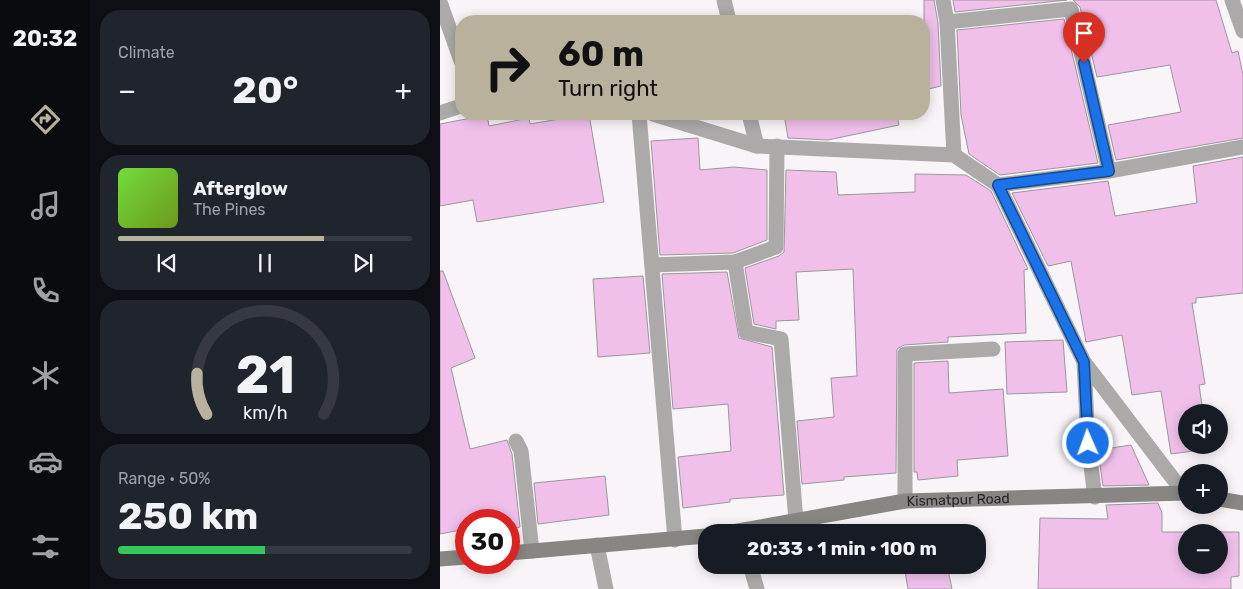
<!DOCTYPE html>
<html lang="en">
<head>
<meta charset="utf-8">
<style>
  body { margin:0; font-family:Rubik,sans-serif; background:#20242c; color:#f1f3f6; height:100vh; display:flex; flex-direction:column; font-size:19px; white-space:nowrap }
  * { box-sizing:border-box; margin:0 }
  p { font-size:16px; color:#9ea1a6 }
  .icon { flex:none; width:28px; height:28px; fill:none; stroke:currentColor; stroke-width:2; stroke-linecap:round; stroke-linejoin:round }
  .map { position:relative; flex:1; overflow:hidden }
  .details { display:flex; flex-direction:column; gap:10px; padding:10px; background:#0d0f14; width:350px }
  .details>* { flex:none }
  .guide { position:absolute; left:15px; top:15px; width:475px; height:105px; border-radius:20px; box-shadow:0 2px 12px #0003; background:#b8b19c; color:#111; overflow:hidden }
  .tools { position:absolute; left:738px; top:404px; display:grid; gap:10px }
  .tools a { display:grid; place-items:center; width:50px; height:50px; border-radius:50%; background:#171b24; box-shadow:0 2px 12px #0003; font-size:25px }
  .speed { position:absolute; left:15px; top:509px; display:flex; gap:10px; font-size:25px; font-weight:700; text-align:center }
  .speed>* { display:grid; place-content:center; width:65px; height:65px; border-radius:50%; background:#171b24; box-shadow:0 2px 12px #0003; line-height:1 }
  .speed .limit { border:8px solid #d22; background:#fff; color:#111 }
  .pin { position:absolute; display:grid; place-items:center; width:42px; height:42px; color:#fff; margin:-51px -21px; border-radius:50% 50% 50% 0; rotate:-45deg; box-shadow:0 0 5px #0007 }
  .pin .icon { rotate:45deg }
  .me { position:absolute; width:55px; margin:-28px; rotate:358deg; stroke-linejoin:round; filter:drop-shadow(0 0 4px #0008) }
  .turn { display:flex; align-items:center; gap:18px; height:105px; padding:0 20px; font-size:22px }
  .turn .icon { width:65px; height:65px; stroke-width:2.5 }
  .turn b { display:block; font-size:35px; line-height:42px }
  .big { font-size:38px; font-weight:700; line-height:1.1 }
  .details .card { flex:1; display:flex; flex-direction:column; justify-content:center; gap:8px; min-width:0; padding:0 18px; border-radius:20px; background:#20242c }
  .details .dial { align-items:center; gap:0 }
  .dial svg { height:130px; overflow:visible; fill:none; stroke:#363941; stroke-width:7; stroke-linecap:round; text-anchor:middle }
  .dial text { fill:#f1f3f6; stroke:none }
  .song { display:flex; align-items:center; gap:15px }
  .cover { width:60px; height:60px; border-radius:8px; background:linear-gradient(135deg,hsl(100 70% 55%),hsl(80 70% 35%)) }
  .played { height:5px; border-radius:2px; background:linear-gradient(90deg,#b8b19c 70%,#363941 70%) }
  .keys { display:flex; justify-content:space-around; direction:ltr }
  .heat { display:flex; justify-content:space-between; align-items:center; font-size:28px; direction:ltr }
  .charge { height:8px; border-radius:4px; background:linear-gradient(90deg,#34c759 50%,#363941 0) }
  .trip { position:absolute; left:258px; top:524px; width:288px; height:50px; border-radius:20px; background:#171b24; box-shadow:0 2px 12px #0003; font-weight:700; line-height:50px; text-align:center }
  main { display:flex; flex:1; min-height:0 }
  .tab-bar { display:flex; flex-direction:column; width:90px; justify-content:space-around; align-items:center; background:#090b0e; color:#9ea1a6 }
  .tab-bar .icon { width:35px; height:35px }
  .tab-bar .current { color:#b8b19c }
  .tab-bar b { font-size:22px; color:#f1f3f6 }
  .map>svg:first-child { display:block }
  .building { fill:#f0c0eb; stroke:#9c979b; fill-rule:evenodd }
  .lines { fill:none; stroke-linecap:round; stroke-linejoin:round }
  .street { stroke:#abaaa8; stroke-width:15 }
  .secondary { stroke:#878682; stroke-width:15 }
  .route-casing { stroke:#114b97; stroke-width:12 }
  .route { stroke:#1a73e8; stroke-width:9 }
  .labels { text-anchor:middle; stroke-width:4.5; stroke-linejoin:round; paint-order:stroke }
  .street-label { font-size:14px; fill:#262426; stroke:#fff }
</style>
</head>
<body>
<main>
<nav class="tab-bar">
<b>20:32</b>
<svg class="icon current" aria-label="directions" viewBox="0 0 24 24"><path d="M12 3l9 9-9 9-9-9zM9 14v-3h6M13 9l2 2-2 2"/></svg>
<svg class="icon" aria-label="music" viewBox="0 0 24 24"><path d="M9 18V5l10-2v13"/><circle cx="6" cy="18" r="3"/><circle cx="16" cy="16" r="3"/></svg>
<svg class="icon" aria-label="phone" viewBox="0 0 24 24"><path d="M5 4h4l2 5-3 2q2 4 5 5l2-3 5 2v4C11 20 4 13 5 4z"/></svg>
<svg class="icon" aria-label="climate" viewBox="0 0 24 24"><path d="M12 3v18M4 7l16 10M4 17L20 7"/></svg>
<svg class="icon" aria-label="car" viewBox="0 0 24 24"><path d="M5 17H2v-5l4-1 3-4h7l3 4 3 1v5h-3M9 17h6M6 11h13"/><circle cx="7" cy="17" r="2"/><circle cx="17" cy="17" r="2"/></svg>
<svg class="icon" aria-label="filters" viewBox="0 0 24 24"><path d="M4 7h16M4 17h16"/><circle cx="9" cy="7" r="2"/><circle cx="15" cy="17" r="2"/></svg>
</nav>
<section class="details">
<div class="card"><p>Climate</p>
<div class="heat"><a>−</a><b class="big">20°</b><a>+</a></div>
</div>
<div class="card">
<div class="song"><i class="cover"></i><div><b>Afterglow</b><p>The Pines</p></div></div>
<div class="played"></div>
<div class="keys"><svg class="icon" aria-label="previous" viewBox="0 0 24 24"><path d="M18 5L8 12l10 7zM5 5v14"/></svg><svg class="icon" aria-label="pause" viewBox="0 0 24 24"><path d="M8 5v14M16 5v14"/></svg><svg class="icon" aria-label="next" viewBox="0 0 24 24"><path d="M6 5l10 7-10 7zM19 5v14"/></svg></div>
</div>
<div class="card dial"><svg viewBox="0 0 100 80">
<path d="M14 69A42 42 0 1 1 86 69"/>
<path d="M14 69A42 42 0 0 1 8 44" stroke="#b8b19c"/>
<text x="50" y="56" font-size="32" font-weight="700">21</text>
<text x="50" y="72" font-size="11">km/h</text>
</svg></div>
<div class="card"><p>Range · 50%</p><b class="big">250 km</b><div class="charge"></div></div>
</section>
<div class="map">
<svg width="803" height="589" viewBox="0 0 803 589">
  <rect width="100%" height="100%" fill="#f9f4f8"/>
  <g class="building">
    <polygon points="484,0 494,0 498,23 501,86 484,90"/>
    <polygon points="513,0 627,0 515,12"/>
    <polygon points="633,0 776,0 792,53 798,51 803,75 803,138 676,160 668,125 741,112 730,65 657,77 640,7"/>
    <polygon points="624,19 658,163 560,175 529,154 521,115 517,30"/>
    <polygon points="149,114 164,202 37,222 33,200 0,206 0,124 47,115 49,126 89,118 90,124"/>
    <polygon points="344,114 457,114 459,125 388,140 348,138"/>
    <polygon points="258,138 260,170 294,167 327,170 327,240 293,253 220,255 211,141"/>
    <polygon points="803,157 803,293 756,298 756,303 752,303 765,384 759,385 763,412 746,412 746,445 767,445 768,449 731,454 721,391 692,395 682,335 646,342 631,261 608,266 572,193 668,181 675,216 757,203 753,166"/>
    <polygon points="346,170 396,172 398,195 475,192 475,174 526,175 551,191 588,269 584,270 586,333 508,337 508,342 464,345 457,349 456,473 404,477 404,480 362,484 357,421 394,417 391,378 417,376 413,269 356,272 359,320 336,321 336,329 314,324 305,268 339,256 344,252"/>
    <polygon points="0,271 3,271 35,358 11,368 30,449 67,440 72,454 80,527 69,530 69,520 26,520 26,529 0,534"/>
    <polygon points="287,272 299,338 332,347 344,495 290,499 290,502 243,508 238,457 291,451 288,404 233,409 222,274"/>
    <polygon points="203,276 210,353 158,357 153,279"/>
    <polygon points="623,340 627,392 567,394 565,342"/>
    <polygon points="508,361 509,393 563,389 568,456 517,460 518,476 478,480 477,472 474,472 474,363"/>
    <polygon points="691,445 709,485 663,486 658,450"/>
    <polygon points="165,476 169,515 98,524 94,483"/>
    <path d="M718,503L722,513V532H799V576L791,577V589H598L600,518L668,519L666,505ZM746,532H779V565H746Z"/>
    <polygon points="464,565 507,565 512,589 468,589"/>
  </g>
  <g class="lines">
    <g class="street">
      <polyline points="284,0 289,21"/>
      <polyline points="503,0 507,22 514,155"/>
      <polyline points="792,0 803,31"/>
      <polyline points="0,2 21,61"/>
      <polyline points="507,22 631,9 669,171"/>
      <polyline points="0,113 21,106"/>
      <polyline points="199,114 235,540"/>
      <polyline points="213,114 317,146 514,155 558,185 669,171 803,147"/>
      <polyline points="309,114 317,146"/>
      <polyline points="558,185 644,362 744,493"/>
      <polyline points="295,262 306,332 341,339 356,521"/>
      <polyline points="212,265 295,262 336,247 337,146"/>
      <polyline points="644,362 648,443 655,497"/>
      <polyline points="76,441 81,451 92,551"/>
      <polyline points="465,501 465,354 553,349"/>
      <polyline points="157,545 166,589"/>
      <polyline points="310,565 317,589"/>
    </g>
    <g class="secondary">
      <polyline points="779,499 803,503"/>
      <path id="s1" d="M292,532L465,501L746,493"/>
      <polyline points="69,553 266,536"/>
      <polyline points="0,559 26,557"/>
    </g>
  </g>
  <g class="lines">
    <defs>
      <polyline id="route" points="644,63 669,171 558,185 644,362 648,443"/>
    </defs>
    <use href="#route" class="route-casing"/>
    <use href="#route" class="route"/>
  </g>
  <g class="labels">
    <g class="street-label">
      <text dy="5" stroke="none"><textPath href="#s1" startOffset="229">Kismatpur Road</textPath></text>
    </g>
  </g>
</svg>
<div class="tools">
<a><svg class="icon" aria-label="sound" viewBox="0 0 24 24"><path d="M4 9h4l5-4v14l-5-4H4zM17 9q2 3 0 6"/></svg></a>
<a>+</a>
<a>−</a>
</div>
<div class="speed"><div class="limit">30</div></div>
<div class="pin" style="left:644px;top:63px;background:#d93025"><svg class="icon" aria-label="arrive" viewBox="0 0 24 24"><path d="M6 21V4h12l-3 4 3 4H6"/></svg></div>
<svg class="me" style="left:648px;top:443px" viewBox="-20 -20 40 40"><circle r="17" fill="#1a73e8" stroke="#fff" stroke-width="3"/><path d="M0-11L8 9 0 5-8 9z" fill="#fff"/></svg>
<div class="trip">20:33 · 1 min · 100 m</div>
<div class="guide">
<div class="turn"><svg class="icon" aria-label="right" viewBox="0 0 24 24"><path d="M7 20v-9h11M14 6l5 5-5 5"/></svg><div><b>60 m</b>Turn right</div></div>
</div>
</div>
</main>
</body>
</html>
